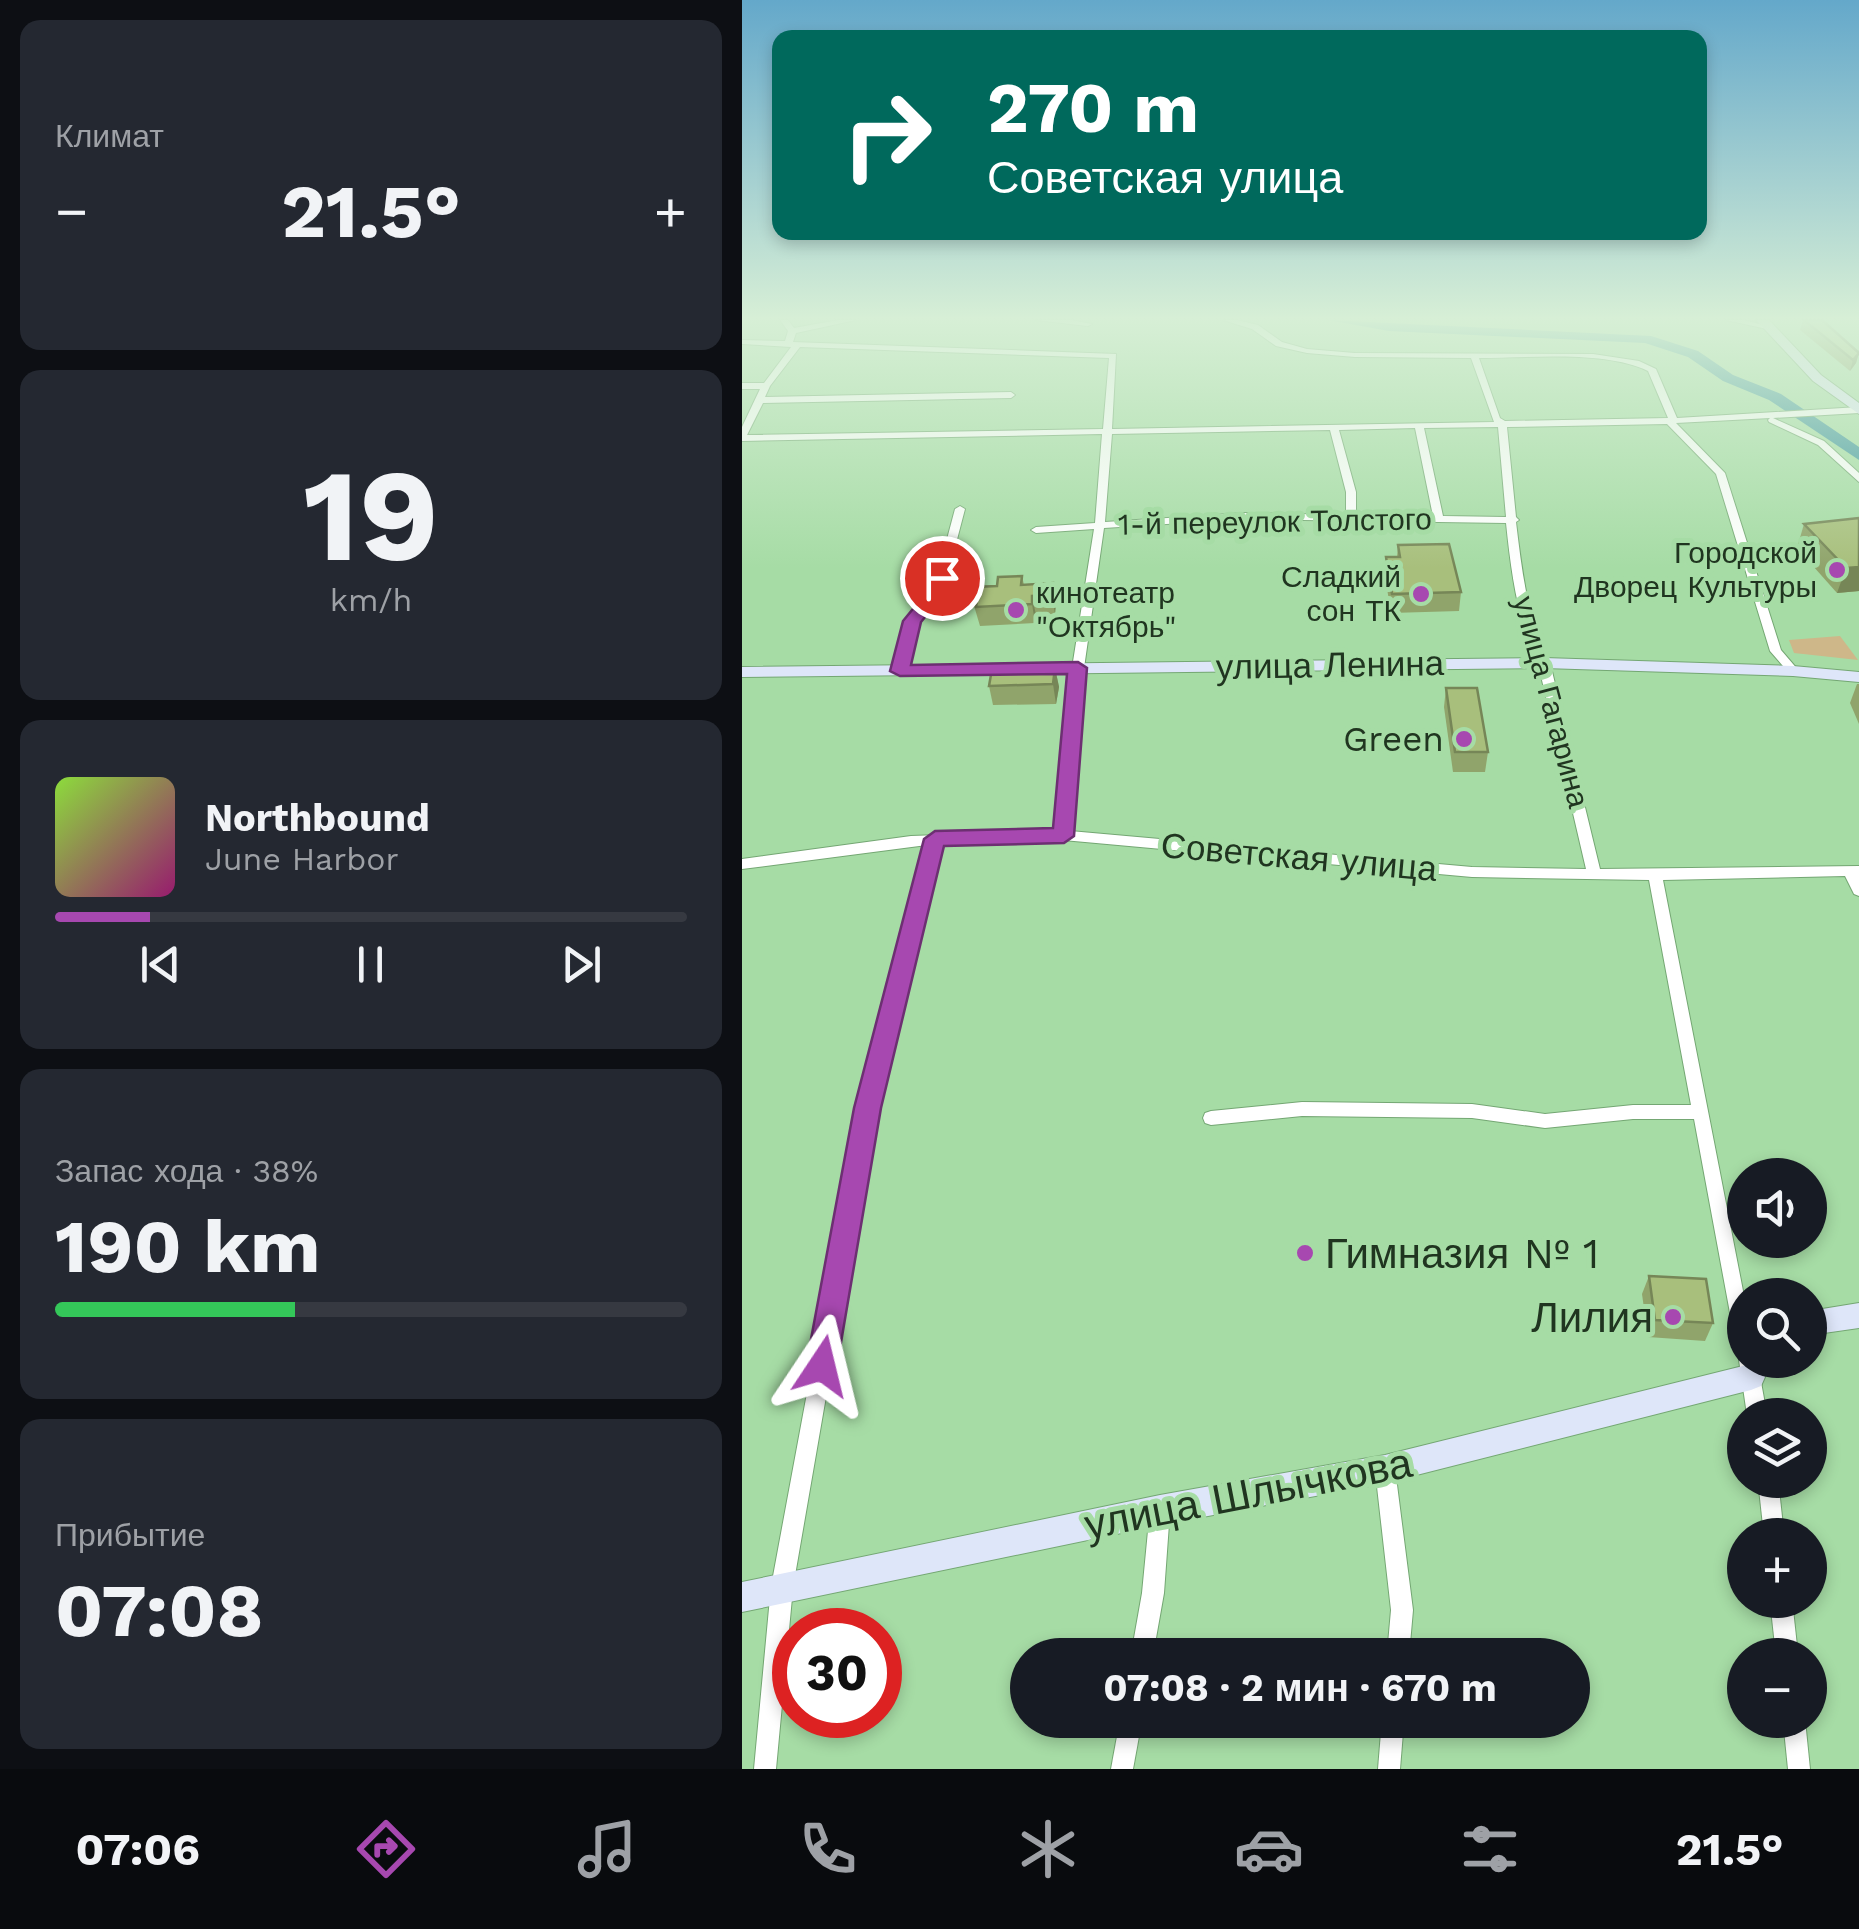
<!DOCTYPE html>
<html lang="ru">
<head>
<meta charset="utf-8">
<style>
  body { margin:0; font-family:"Work Sans",sans-serif; background:#242831; color:#f1f3f6; height:100vh; display:flex; flex-direction:column; font-size:38px; white-space:nowrap }
  * { box-sizing:border-box; margin:0 }
  p { font-size:32px; color:#9ea1a6 }
  .icon { flex:none; width:55px; height:55px; fill:none; stroke:currentColor; stroke-width:2; stroke-linecap:round; stroke-linejoin:round }
  .map { position:relative; flex:1; overflow:hidden }
  .drawer { display:flex; flex-direction:column; gap:20px; padding:20px; background:#0d0f14; width:742px }
  .drawer>* { flex:none }
  .hud { position:absolute; left:30px; top:30px; width:935px; height:210px; border-radius:20px; box-shadow:0 5px 15px #0003; background:#00695c; color:#fff; overflow:hidden }
  .fabs { position:absolute; left:985px; top:1158px; display:grid; gap:20px }
  .fabs a { display:grid; place-items:center; width:100px; height:100px; border-radius:50%; background:#171b24; box-shadow:0 5px 15px #0003; font-size:50px }
  .speed { position:absolute; left:30px; top:1608px; display:flex; gap:20px; font-size:50px; font-weight:700; text-align:center }
  .speed>* { display:grid; place-content:center; width:130px; height:130px; border-radius:50%; background:#171b24; box-shadow:0 5px 15px #0003; line-height:1 }
  .speed .limit { border:15px solid #d22; background:#fff; color:#111 }
  .pin { position:absolute; display:grid; place-items:center; width:85px; height:85px; color:#fff; margin:-42px; border:5px solid #fff; border-radius:50%; box-shadow:0 2px 10px #0007 }
  .me { position:absolute; width:110px; margin:-55px; rotate:10deg; stroke-linejoin:round; filter:drop-shadow(0 0 8px #0008) }
  .turn { display:flex; align-items:center; gap:35px; height:210px; padding:0 50px; font-size:45px }
  .turn .icon { width:130px; height:130px; stroke-width:2.5 }
  .turn b { display:block; font-size:70px; line-height:85px }
  .big { font-size:75px; font-weight:700; line-height:1.1 }
  .drawer .card { flex:1; display:flex; flex-direction:column; justify-content:center; gap:15px; min-width:0; padding:0 35px; border-radius:20px; background:#242831 }
  .drawer .dial { align-items:center; gap:0 }
  .dial b { font-size:130px; line-height:1 }
  .song { display:flex; align-items:center; gap:30px }
  .cover { width:120px; height:120px; border-radius:15px; background:linear-gradient(135deg,hsl(90 70% 55%),hsl(320 70% 35%)) }
  .played { height:10px; border-radius:5px; background:linear-gradient(90deg,#a748b0 15%,#363941 15%) }
  .keys { display:flex; justify-content:space-around; direction:ltr }
  .heat { display:flex; justify-content:space-between; align-items:center; font-size:55px; direction:ltr }
  .charge { height:15px; border-radius:8px; background:linear-gradient(90deg,#34c759 38%,#363941 0) }
  .trip { position:absolute; left:268px; top:1638px; width:580px; height:100px; border-radius:50px; background:#171b24; box-shadow:0 5px 15px #0003; font-weight:700; line-height:100px; text-align:center }
  .tab-bar { display:flex; height:160px; justify-content:space-around; align-items:center; background:#090b0e; color:#9ea1a6 }
  .tab-bar .icon { width:70px; height:70px }
  .tab-bar .selected { color:#a748b0 }
  .tab-bar b { font-size:45px; color:#f1f3f6 }
  main { display:flex; flex:1; min-height:0 }
  .map>svg:first-child { display:block }
  .green { fill:#ceb789 }
  .lines { fill:none; stroke-linecap:round; stroke-linejoin:round }
  .river { fill:#3e959e; fill-rule:evenodd }
  .street-casing { stroke:#74a773; stroke-width:2 }
  .secondary-casing { stroke:#74a773; stroke-width:2 }
  .street { fill:#fff; fill-rule:evenodd }
  .secondary { fill:#dee6f9; fill-rule:evenodd }
  .wall { fill:#90a46b }
  .shaded-wall { fill:#768657 }
  .building { fill:#a8bf7c; stroke:#768657; stroke-width:2.5 }
  .route { fill:#a748b0; stroke:#6d2f72; stroke-width:2.5 }
  .poi-dot { fill:#a748b0; stroke:#a6dca5; stroke-width:4 }
  .labels { text-anchor:middle; stroke-width:10; stroke-linejoin:round; paint-order:stroke }
  .far-street-label { font-size:30px; fill:#203520; stroke:#a6dca5 }
  .far-poi-label { font-size:30px; fill:#203520; stroke:#a6dca5; text-anchor:end }
  .street-label { font-size:35px; fill:#203520; stroke:#a6dca5 }
  .poi-label { font-size:35px; fill:#203520; stroke:#a6dca5; text-anchor:end }
  .near-poi-label { font-size:42px; fill:#203520; stroke:#a6dca5; text-anchor:start }
  .near-street-label { font-size:42px; fill:#203520; stroke:#a6dca5 }
</style>
</head>
<body>
<main>
<section class="drawer">
<div class="card"><p>Климат</p>
<div class="heat"><a>−</a><b class="big">21.5°</b><a>+</a></div>
</div>
<div class="card dial"><b>19</b><p>km/h</p></div>
<div class="card">
<div class="song"><i class="cover"></i><div><b>Northbound</b><p>June Harbor</p></div></div>
<div class="played"></div>
<div class="keys"><svg class="icon" aria-label="previous" viewBox="0 0 24 24"><path d="M18 5L8 12l10 7zM5 5v14"/></svg><svg class="icon" aria-label="pause" viewBox="0 0 24 24"><path d="M8 5v14M16 5v14"/></svg><svg class="icon" aria-label="next" viewBox="0 0 24 24"><path d="M6 5l10 7-10 7zM19 5v14"/></svg></div>
</div>
<div class="card"><p>Запас хода · 38%</p><b class="big">190 km</b><div class="charge"></div></div>
<div class="card"><p>Прибытие</p><b class="big">07:08</b></div>
</section>
<div class="map">
<svg width="1117" height="1769" viewBox="0 0 1117 1769">
  <rect width="100%" height="100%" fill="#a6dca5"/>
  <polygon class="green" points="1098,636 1116,660 1052,653 1047,640"/>
  <g class="lines">
    <polygon class="river" points="586,320 909,336 956,351 991,375 1039,394 1117,447 1117,460 1027,400 981,381 946,357 903,343 647,331"/>
    <defs>
      <g id="street">
        <path d="M38,320H46L52,328L96,320H114L54,333L51,342L374,354L370,429L752,422L729,358L613,357L565,353L534,346L510,329L481,320H495L516,325L540,342L565,349L613,353L851,354L897,361L914,369L935,418L1117,407V413L1031,418L1082,441L1117,473V482L1076,445L1027,422L1026,420L1028,418L934,423L983,473L1039,650L1057,671L1051,674L1047,673L1028,651L974,474L925,424L765,427L774,517L777,520L774,522C780,571 785,619 808,663L858,869L1117,866V896L1112,894L1103,876L921,880L1002,1296V1349L995,1346L993,1340L952,1119H891L803,1128L730,1118L560,1116L469,1125L463,1123L461,1118L463,1113L469,1111L560,1102L730,1104L803,1114L891,1105H949L907,880L730,877L321,840L198,844L134,1108L51,1587L34,1769H12L29,1587L118,1108L185,845L0,869V859L169,836L315,831L330,668L352,529L294,533L289,530L294,527L353,523L360,434L0,441V427L18,389H0V383H22L49,347L0,344V340L43,341L46,331ZM58,347L367,358L361,429L5,435L21,403L269,398L273,395L269,392L23,397L28,386ZM737,358C785,358 863,350 906,371L926,418L763,421L758,418ZM756,427L764,517L701,516L682,428ZM673,428L691,516L614,515V492L597,430ZM588,430L604,492V515L503,513L363,522L370,434ZM503,519L764,523C769,571 775,619 796,663L844,869L730,867L328,831L342,668L362,528Z"/>
        <polygon points="294,320 329,320 350,324 346,326"/>
        <polygon points="984,320 1002,320 1029,327 1025,329"/>
        <polygon points="218,506 223,509 202,589 175,622 164,671 158,674 154,673 152,671 164,621 192,588 213,509"/>
        <polygon points="1002,1352 1002,1360 1015,1360 1025,1415 1005,1415 997,1360"/>
        <polygon points="643,1459 650,1462 653,1469 671,1610 667,1655 645,1655 649,1610 633,1469 636,1462"/>
        <polygon points="1016,1480 1036,1480 1042,1535 1022,1535"/>
        <polygon points="418,1500 425,1503 428,1510 422,1593 411,1655 389,1655 400,1593 408,1510 411,1503"/>
        <polygon points="1028,1600 1050,1600 1056,1655 1034,1655"/>
        <polygon points="378,1720 400,1720 391,1769 369,1769"/>
        <polygon points="640,1720 662,1720 658,1769 636,1769"/>
        <polygon points="1041,1720 1063,1720 1068,1769 1046,1769"/>
      </g>
      <g id="secondary">
        <polygon points="1014,320 1027,320 1079,375 1117,403 1117,414 1071,381"/>
        <polygon points="802,658 1051,666 1117,672 1117,682 1051,676 802,668 0,677 0,667"/>
        <polygon points="1117,1303 1117,1328 1068,1335 1068,1311"/>
        <polygon points="1002,1320 1002,1345 1001,1346 992,1342 988,1333 992,1324"/>
        <polygon points="1009,1364 1019,1368 1023,1377 1019,1386 1009,1390 643,1483 418,1525 0,1612 0,1582 418,1495 643,1455"/>
      </g>
    </defs>
    <use href="#street" class="street-casing"/>
    <use href="#secondary" class="secondary-casing"/>
    <use href="#street" class="street"/>
    <use href="#secondary" class="secondary"/>
  </g>
  <g class="wall">
    <polygon points="1061,320 1117,351 1114,363 1108,371 1058,330"/>
    <polygon points="1117,518 1117,591 1095,593 1055,548 1062,524"/>
    <polygon points="656,545 719,592 717,611 649,613 643,576 644,557 655,557"/>
    <polygon points="280,576 282,585 311,583 314,602 313,614 294,615 293,623 238,626 230,599 255,586"/>
    <polygon points="313,668 317,687 314,704 251,705 247,686"/>
    <polygon points="1115,684 1117,684 1117,724 1108,703"/>
    <polygon points="704,688 746,752 743,772 711,772 702,707"/>
    <polygon points="907,1276 971,1323 963,1341 906,1337 900,1294"/>
  </g>
  <g class="shaded-wall">
    <polygon points="1117,353 1114,363 1108,371 1111,360"/>
    <polygon points="1117,567 1117,591 1095,593 1104,568"/>
    <polygon points="311,583 314,602 313,614 310,595"/>
    <polygon points="290,596 294,615 293,623 290,604"/>
    <polygon points="313,668 317,687 314,704 311,684"/>
  </g>
  <g class="building">
    <polygon points="1062,320 1080,320 1117,353 1111,360"/>
    <polygon points="1117,518 1117,567 1104,568 1062,524"/>
    <polygon points="707,544 719,592 650,594 644,557 658,557 656,545"/>
    <polygon points="280,576 279,585 311,583 310,595 290,596 290,604 234,607 235,599 230,599 232,587 255,586 256,577"/>
    <polygon points="313,668 311,684 247,686 250,669"/>
    <polygon points="704,688 735,688 746,752 713,752"/>
    <polygon points="907,1276 964,1279 971,1323 913,1320"/>
  </g>
  <linearGradient id="sky" x2="0" y2="1"><stop stop-color="#64a8ca"/><stop offset="0.56" stop-color="#d7efd6"/><stop offset="1" stop-color="#d7efd6" stop-opacity="0"/></linearGradient>
  <rect width="1117" height="568" fill="url(#sky)"/>
  <polygon class="route" points="200,573 209,578 206,589 179,622 169,665 336,662 345,668 332,836 322,843 202,846 139,1108 95,1366 91,1376 80,1381 69,1376 64,1366 112,1108 182,839 193,831 311,828 325,674 158,676 148,671 161,621 188,588 194,575"/>
  <g class="poi-dot">
    <circle cx="1095" cy="570" r="10"/>
    <circle cx="679" cy="594" r="10"/>
    <circle cx="274" cy="610" r="10"/>
    <circle cx="722" cy="739" r="10"/>
    <circle cx="563" cy="1253" r="10"/>
    <circle cx="931" cy="1317" r="10"/>
  </g>
  <g class="labels">
    <g class="far-street-label">
      <text transform="translate(533 522) rotate(-1)" y="10">1-й переулок Толстого</text>
      <text transform="translate(809 702) rotate(75)" y="10">улица Гагарина</text>
    </g>
    <g class="far-poi-label">
      <text x="1075" y="563">Городской<tspan x="1075" dy="34">Дворец Культуры</tspan></text>
      <text x="659" y="587">Сладкий<tspan x="659" dy="34">сон ТК</tspan></text>
      <text x="294" y="603" text-anchor="start">кинотеатр<tspan x="294" dy="34">"Октябрь"</tspan></text>
    </g>
    <g class="street-label">
      <text transform="translate(588 665) rotate(-1)" y="12">улица Ленина</text>
      <text transform="translate(557 857) rotate(5)" y="12">Советская улица</text>
    </g>
    <g class="poi-label">
      <text x="702" y="751">Green</text>
    </g>
    <g class="near-poi-label">
      <text x="583" y="1268">Гимназия № 1</text>
      <text x="911" y="1332" text-anchor="end">Лилия</text>
    </g>
    <g class="near-street-label">
      <text transform="translate(506 1493) rotate(-11)" y="15">улица Шлычкова</text>
    </g>
  </g>
</svg>
<div class="fabs">
<a><svg class="icon" aria-label="sound" viewBox="0 0 24 24"><path d="M4 9h4l5-4v14l-5-4H4zM17 9q2 3 0 6"/></svg></a>
<a><svg class="icon" aria-label="search" viewBox="0 0 24 24"><circle cx="10" cy="10" r="6"/><path d="M15 15l6 6"/></svg></a>
<a><svg class="icon" aria-label="layers" viewBox="0 0 24 24"><path d="M12 4l9 5-9 5-9-5zM3 14l9 5 9-5"/></svg></a>
<a>+</a>
<a>−</a>
</div>
<div class="speed"><div class="limit">30</div></div>
<div class="pin" style="left:200px;top:578px;background:#d93025"><svg class="icon" aria-label="arrive" viewBox="0 0 24 24"><path d="M6 21V4h12l-3 4 3 4H6"/></svg></div>
<svg class="me" style="left:80px;top:1366px" viewBox="-20 -20 40 40"><path d="M0-17L14 15 0 8-14 15z" fill="#a748b0" stroke="#fff" stroke-width="4"/></svg>
<div class="trip">07:08 · 2 мин · 670 m</div>
<div class="hud">
<div class="turn"><svg class="icon" aria-label="right" viewBox="0 0 24 24"><path d="M7 20v-9h11M14 6l5 5-5 5"/></svg><div><b>270 m</b>Советская улица</div></div>
</div>
</div>
</main>
<nav class="tab-bar">
<b>07:06</b>
<svg class="icon selected" aria-label="directions" viewBox="0 0 24 24"><path d="M12 3l9 9-9 9-9-9zM9 14v-3h6M13 9l2 2-2 2"/></svg>
<svg class="icon" aria-label="music" viewBox="0 0 24 24"><path d="M9 18V5l10-2v13"/><circle cx="6" cy="18" r="3"/><circle cx="16" cy="16" r="3"/></svg>
<svg class="icon" aria-label="phone" viewBox="0 0 24 24"><path d="M5 4h4l2 5-3 2q2 4 5 5l2-3 5 2v4C11 20 4 13 5 4z"/></svg>
<svg class="icon" aria-label="climate" viewBox="0 0 24 24"><path d="M12 3v18M4 7l16 10M4 17L20 7"/></svg>
<svg class="icon" aria-label="car" viewBox="0 0 24 24"><path d="M5 17H2v-5l4-1 3-4h7l3 4 3 1v5h-3M9 17h6M6 11h13"/><circle cx="7" cy="17" r="2"/><circle cx="17" cy="17" r="2"/></svg>
<svg class="icon" aria-label="filters" viewBox="0 0 24 24"><path d="M4 7h16M4 17h16"/><circle cx="9" cy="7" r="2"/><circle cx="15" cy="17" r="2"/></svg>
<b>21.5°</b>
</nav>
</body>
</html>
